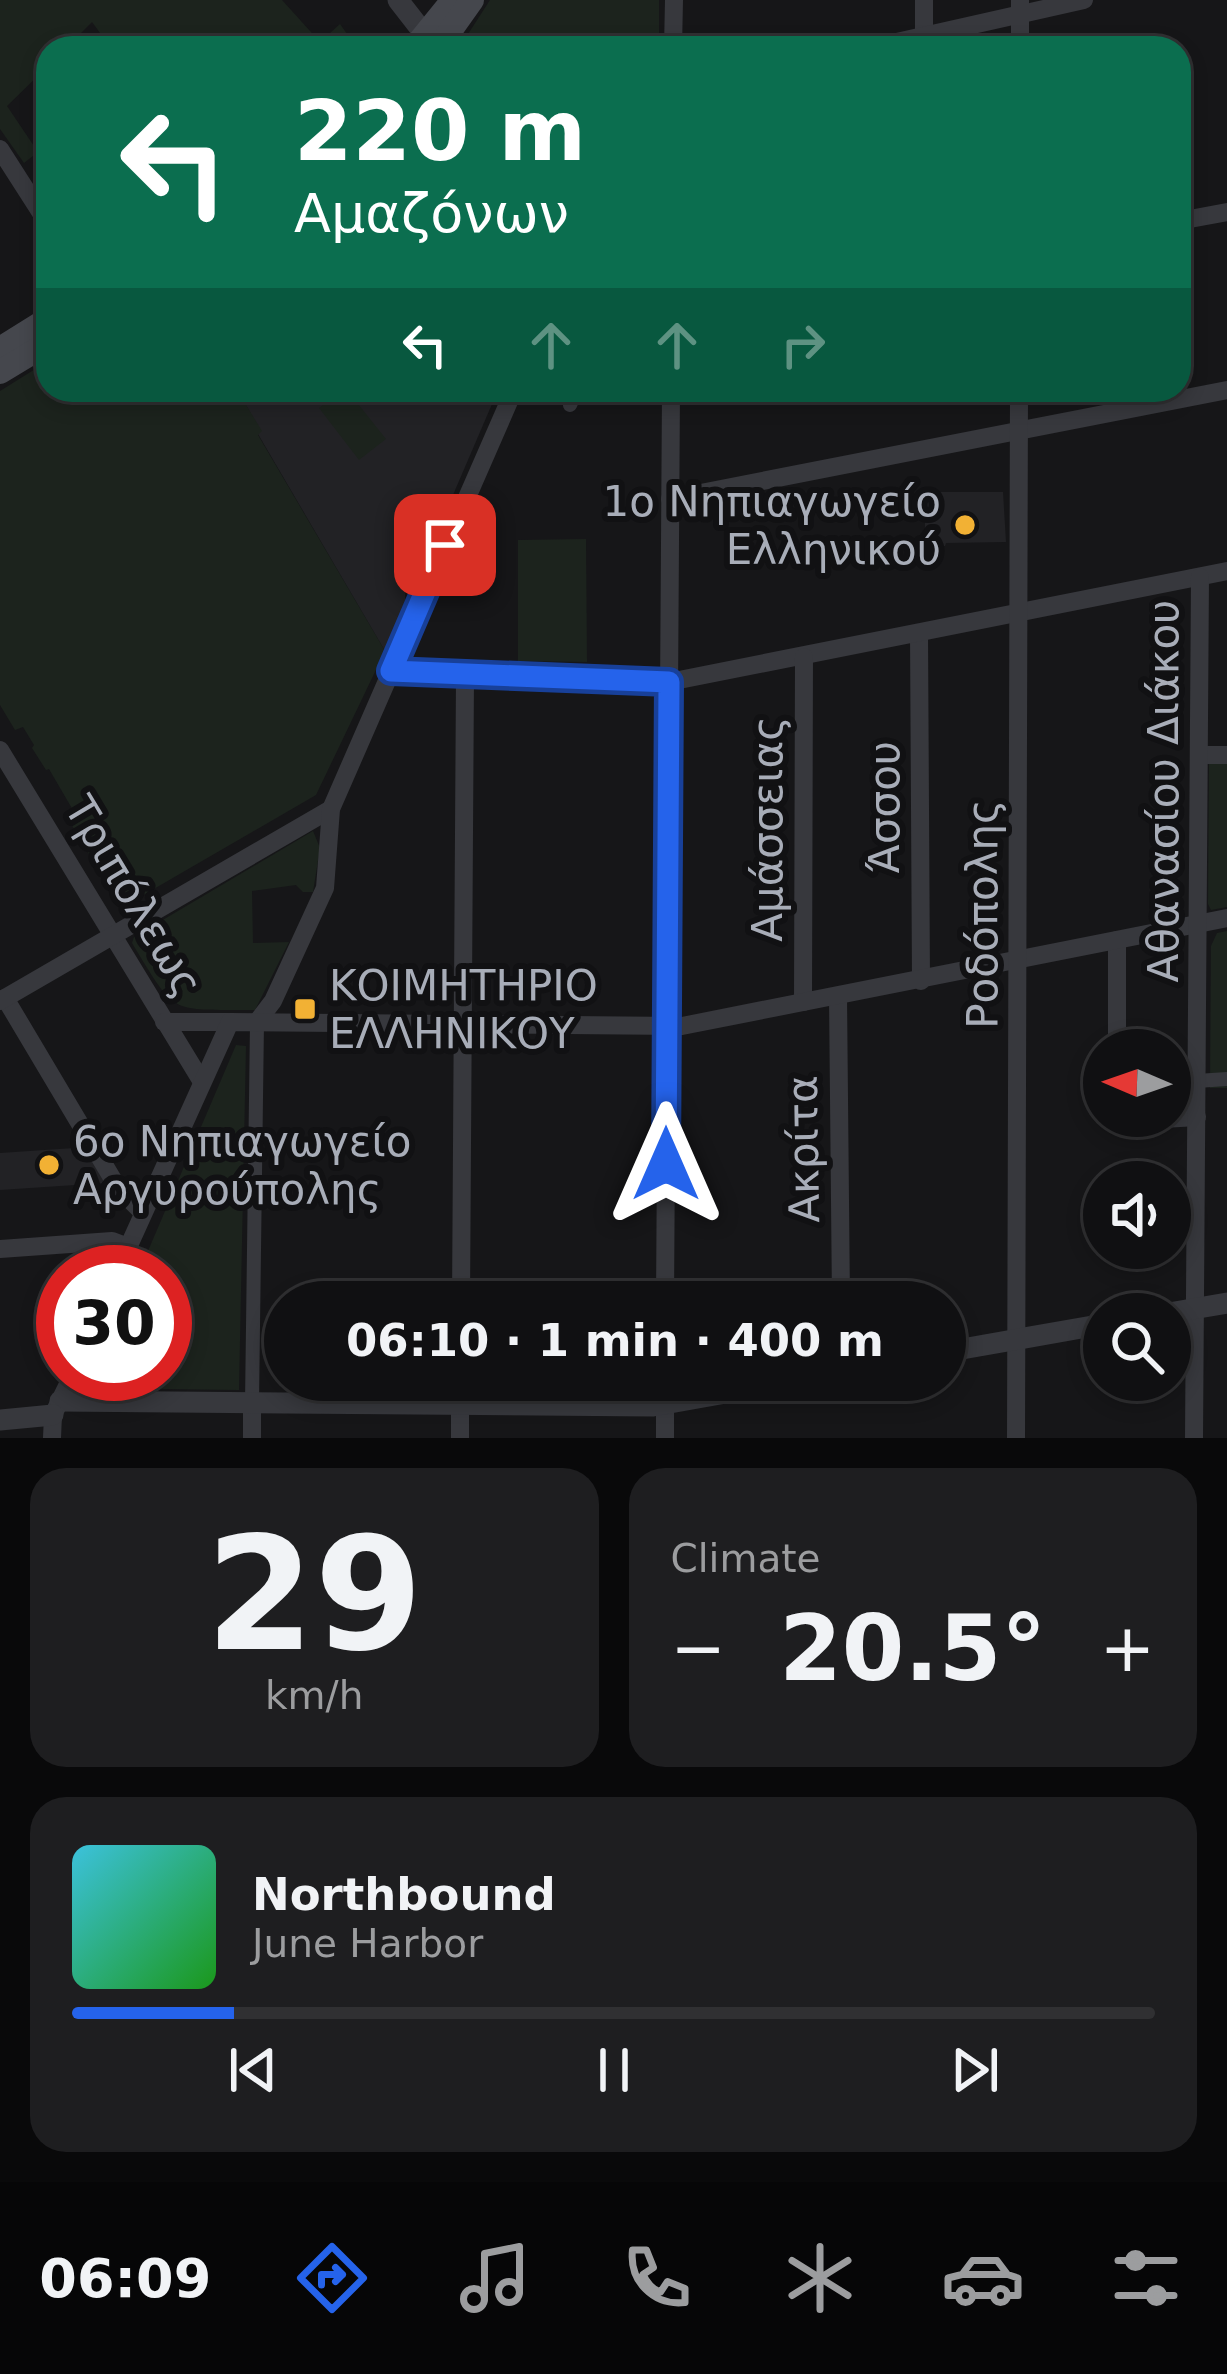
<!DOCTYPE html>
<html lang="en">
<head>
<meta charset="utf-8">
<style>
  body { margin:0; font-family:"DejaVu Sans",sans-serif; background:#1e1e20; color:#f1f3f6; height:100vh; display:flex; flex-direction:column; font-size:45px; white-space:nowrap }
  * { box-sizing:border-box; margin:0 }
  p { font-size:39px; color:#9c9d9f }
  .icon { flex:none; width:66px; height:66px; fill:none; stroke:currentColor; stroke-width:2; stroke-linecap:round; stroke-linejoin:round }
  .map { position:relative; height:1438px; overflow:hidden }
  .sheet { display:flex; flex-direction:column; gap:30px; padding:30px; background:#09090a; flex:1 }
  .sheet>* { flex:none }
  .top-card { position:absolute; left:36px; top:36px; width:1155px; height:366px; border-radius:36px; box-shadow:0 6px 18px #0003,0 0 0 3px #303032; background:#0b6e4f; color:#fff; overflow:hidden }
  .needle { width:78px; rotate:272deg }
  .buttons { position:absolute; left:1083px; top:1029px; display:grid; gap:24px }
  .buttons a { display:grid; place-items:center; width:108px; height:108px; border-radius:50%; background:#101012; box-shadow:0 6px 18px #0003,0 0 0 3px #303032; font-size:60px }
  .speed { position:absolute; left:36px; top:1245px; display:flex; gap:24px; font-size:60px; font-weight:700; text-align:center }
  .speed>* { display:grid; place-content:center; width:156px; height:156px; border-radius:50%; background:#101012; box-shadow:0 6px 18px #0003,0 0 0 3px #303032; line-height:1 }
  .speed .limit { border:18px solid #d22; background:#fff; color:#111 }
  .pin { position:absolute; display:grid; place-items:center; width:102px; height:102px; color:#fff; margin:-51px; border-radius:24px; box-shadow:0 6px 18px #0006 }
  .me { position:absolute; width:132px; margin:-66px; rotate:0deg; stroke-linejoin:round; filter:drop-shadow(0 0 9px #0008) }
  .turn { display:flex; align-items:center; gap:42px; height:252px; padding:0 60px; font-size:54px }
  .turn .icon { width:156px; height:156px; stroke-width:2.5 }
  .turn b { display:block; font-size:84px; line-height:102px }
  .lanes { display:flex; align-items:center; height:114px; padding:0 60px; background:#0003; justify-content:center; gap:60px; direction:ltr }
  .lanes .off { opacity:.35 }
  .big { font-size:90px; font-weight:700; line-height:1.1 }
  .sheet .card { flex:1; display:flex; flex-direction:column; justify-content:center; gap:18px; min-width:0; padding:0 42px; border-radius:36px; background:#1e1e20 }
  .sheet .dial { align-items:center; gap:0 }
  .dial b { font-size:156px; line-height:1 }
  .song { display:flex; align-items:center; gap:36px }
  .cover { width:144px; height:144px; border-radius:18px; background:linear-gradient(135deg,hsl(190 70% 55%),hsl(120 70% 35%)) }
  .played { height:12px; border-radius:6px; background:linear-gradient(90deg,#2563eb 15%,#303032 15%) }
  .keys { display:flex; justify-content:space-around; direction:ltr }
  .heat { display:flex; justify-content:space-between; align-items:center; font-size:66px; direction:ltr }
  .sheet .tiles { flex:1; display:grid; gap:30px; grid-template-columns:1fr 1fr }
  .card:last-child { grid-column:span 2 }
  .trip { position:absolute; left:264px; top:1281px; width:702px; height:120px; border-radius:60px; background:#101012; box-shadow:0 6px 18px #0003,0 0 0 3px #303032; font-weight:700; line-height:120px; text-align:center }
  .tab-bar { display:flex; height:192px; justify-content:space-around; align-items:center; background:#060607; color:#9c9d9f }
  .tab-bar .icon { width:84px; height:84px }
  .tab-bar .current { color:#2563eb }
  .tab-bar b { font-size:54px; color:#f1f3f6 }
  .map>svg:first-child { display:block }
  .built { fill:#222225 }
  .green { fill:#1c231d }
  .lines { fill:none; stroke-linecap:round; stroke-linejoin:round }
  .pedestrian { stroke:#37383d; stroke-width:14 }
  .minor { stroke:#37383d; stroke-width:18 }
  .tertiary { stroke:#37383d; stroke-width:21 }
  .secondary { stroke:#45474d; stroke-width:24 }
  .route-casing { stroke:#184099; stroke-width:30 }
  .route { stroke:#2563eb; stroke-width:21 }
  .poi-dot { fill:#f2b134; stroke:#111113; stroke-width:4.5 }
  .labels { text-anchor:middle; stroke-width:12; stroke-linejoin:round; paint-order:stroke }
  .poi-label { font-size:42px; fill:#a8adb8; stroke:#111113; text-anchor:start }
  .street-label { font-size:42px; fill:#a8adb8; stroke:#111113 }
</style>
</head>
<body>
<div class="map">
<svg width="1227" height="1438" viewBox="0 0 1227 1438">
  <rect width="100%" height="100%" fill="#161618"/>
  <g class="built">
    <polygon points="237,390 498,390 417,579 405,579 405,601 385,651 258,434 261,431"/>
    <polygon points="925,492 1003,492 1006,542 946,543 945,546 925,550"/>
    <polygon points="89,1147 105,1183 0,1190 0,1153"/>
  </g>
  <g class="green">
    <polygon points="0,0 282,0 320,42 340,24 357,48 111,48 92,22 66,48 48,48 48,66 7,106 38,152 24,163 0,129"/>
    <polygon points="490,0 659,0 659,48 459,48"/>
    <polygon points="48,361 48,390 237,390 262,431 258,435 385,651 316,795 121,908 70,822 77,817 49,769 46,770 32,748 34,745 23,727 15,730 0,705 0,391"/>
    <polygon points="342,390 347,390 386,439 359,460 319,408"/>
    <polygon points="586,539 587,662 518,661 518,540"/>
    <polygon points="1209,760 1227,760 1227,907 1211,910 1208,904"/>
    <path d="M313,831L320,848L313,892H303L296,885L252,891L253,943L289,942L255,1010C170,1009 177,1018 132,943L134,937Z"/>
    <polygon points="1227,931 1227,1088 1210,1088 1211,946 1217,933"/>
    <polygon points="236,1045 246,1046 239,1390 90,1388 94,1374 165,1374 165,1272 139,1272"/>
  </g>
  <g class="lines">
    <g class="pedestrian">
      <polyline points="570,405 577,390"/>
      <polyline points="1197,1081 1227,1079"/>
      <polyline points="252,1403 257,1022"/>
    </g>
    <g class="minor">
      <polyline points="924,35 924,0"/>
      <polyline points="673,48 674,0"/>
      <polyline points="870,48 1084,0"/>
      <polyline points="1020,48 1020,0"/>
      <polyline points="0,149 48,224"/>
      <polyline points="1179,221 1227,212"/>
      <polyline points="670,499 1227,390"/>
      <polyline points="919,634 921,981"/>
      <polyline points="391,671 669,682 1227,571"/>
      <polyline points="0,750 202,1082"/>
      <polyline points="1201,755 1227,755"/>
      <polyline points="1117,940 1117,1050"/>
      <polyline points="838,996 841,1302"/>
      <polyline points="5,998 118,1188 143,1213"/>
      <polyline points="0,1001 331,809"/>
      <polyline points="803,1002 804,657"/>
      <polyline points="164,1022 230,1022"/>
      <polyline points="257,1022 273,1001 325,888 331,809 514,390"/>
      <polyline points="1121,1116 1129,1121 1197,1117"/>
      <polyline points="0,1249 112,1241 128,1247"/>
      <polyline points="117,1272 230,1022 682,1026 1227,918"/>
      <polyline points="461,1302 465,676"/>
      <polyline points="665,1302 671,390"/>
      <polyline points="52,1438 53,1415 73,1374"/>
      <polyline points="252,1438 252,1403"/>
      <polyline points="460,1438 460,1380"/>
      <polyline points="665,1438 665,1380"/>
      <polyline points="1016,1438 1019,390"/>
      <polyline points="1194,1438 1200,577"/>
    </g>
    <g class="tertiary">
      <polyline points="398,0 426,36 427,48"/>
      <polyline points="1163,1314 1227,1303"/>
      <polyline points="945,1352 1104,1324"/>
      <polyline points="60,1401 653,1406 797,1380"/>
      <polyline points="0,1420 53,1415"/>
    </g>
    <g class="secondary">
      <polyline points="414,48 453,0"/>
      <polyline points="438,48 472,0"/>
      <polyline points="0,349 48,319"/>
      <polyline points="0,372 48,343"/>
    </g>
  </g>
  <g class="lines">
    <defs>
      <polyline id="route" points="445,545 391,671 669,682 666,1164"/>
    </defs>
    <use href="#route" class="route-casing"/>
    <use href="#route" class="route"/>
  </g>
  <g class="poi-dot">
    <circle cx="965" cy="525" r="12"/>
    <rect x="293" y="997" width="24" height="24" rx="6"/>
    <circle cx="49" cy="1165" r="12"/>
  </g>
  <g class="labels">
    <g class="poi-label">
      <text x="941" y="516" text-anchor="end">1ο Νηπιαγωγείο<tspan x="941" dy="48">Ελληνικού</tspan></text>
      <text x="329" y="1000">ΚΟΙΜΗΤΗΡΙΟ<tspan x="329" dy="48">ΕΛΛΗΝΙΚΟΥ</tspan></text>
      <text x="73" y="1156">6ο Νηπιαγωγείο<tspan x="73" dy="48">Αργυρούπολης</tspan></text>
    </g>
    <g class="street-label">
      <text transform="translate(1163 791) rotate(-90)" y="15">Αθανασίου Διάκου</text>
      <text transform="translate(884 807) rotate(-90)" y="15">Άσσου</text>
      <text transform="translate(767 829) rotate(-90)" y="15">Αμάσσειας</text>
      <text transform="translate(134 896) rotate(59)" y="15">Τριπόλεως</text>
      <text transform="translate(982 914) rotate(-90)" y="15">Ροδόπολης</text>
      <text transform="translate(803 1149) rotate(-91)" y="15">Ακρίτα</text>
    </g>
  </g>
</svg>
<div class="buttons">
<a><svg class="needle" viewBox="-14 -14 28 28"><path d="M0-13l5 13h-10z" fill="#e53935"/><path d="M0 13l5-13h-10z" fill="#9c9d9f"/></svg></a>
<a><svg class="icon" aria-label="sound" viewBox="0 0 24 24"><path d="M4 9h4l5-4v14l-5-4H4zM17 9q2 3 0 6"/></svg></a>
<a><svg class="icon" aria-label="search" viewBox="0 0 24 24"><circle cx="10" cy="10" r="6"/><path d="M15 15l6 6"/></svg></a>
</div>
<div class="speed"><div class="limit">30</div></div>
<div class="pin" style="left:445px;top:545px;background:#d93025"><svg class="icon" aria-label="arrive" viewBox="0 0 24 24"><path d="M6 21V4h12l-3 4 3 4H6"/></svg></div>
<svg class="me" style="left:666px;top:1164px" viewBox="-20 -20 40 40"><path d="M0-17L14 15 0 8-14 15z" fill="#2563eb" stroke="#fff" stroke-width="4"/></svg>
<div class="trip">06:10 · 1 min · 400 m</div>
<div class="top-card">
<div class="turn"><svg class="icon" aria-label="left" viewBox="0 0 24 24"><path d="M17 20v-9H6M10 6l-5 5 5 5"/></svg><div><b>220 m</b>Αμαζόνων</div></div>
<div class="lanes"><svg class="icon" aria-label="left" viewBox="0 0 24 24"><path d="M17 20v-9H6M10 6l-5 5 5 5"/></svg><svg class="icon off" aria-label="ahead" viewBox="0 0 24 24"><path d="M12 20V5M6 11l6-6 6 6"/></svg><svg class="icon off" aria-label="ahead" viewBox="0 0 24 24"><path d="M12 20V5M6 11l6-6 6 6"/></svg><svg class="icon off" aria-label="right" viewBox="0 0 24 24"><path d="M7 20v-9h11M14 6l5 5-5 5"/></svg></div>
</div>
</div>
<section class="sheet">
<div class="tiles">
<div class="card dial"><b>29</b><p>km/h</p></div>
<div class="card"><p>Climate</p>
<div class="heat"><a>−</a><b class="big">20.5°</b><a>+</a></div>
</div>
<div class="card">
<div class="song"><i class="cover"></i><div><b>Northbound</b><p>June Harbor</p></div></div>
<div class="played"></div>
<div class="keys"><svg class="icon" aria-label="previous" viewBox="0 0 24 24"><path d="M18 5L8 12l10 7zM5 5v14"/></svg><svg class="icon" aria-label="pause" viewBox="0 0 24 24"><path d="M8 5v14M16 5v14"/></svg><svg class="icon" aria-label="next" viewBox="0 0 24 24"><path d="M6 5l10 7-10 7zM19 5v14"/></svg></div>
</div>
</div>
</section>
<nav class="tab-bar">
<b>06:09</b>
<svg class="icon current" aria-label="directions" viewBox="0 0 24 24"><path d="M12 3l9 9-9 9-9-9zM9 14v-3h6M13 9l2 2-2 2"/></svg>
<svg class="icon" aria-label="music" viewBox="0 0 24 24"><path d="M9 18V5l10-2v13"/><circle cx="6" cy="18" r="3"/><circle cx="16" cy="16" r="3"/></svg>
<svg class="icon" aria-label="phone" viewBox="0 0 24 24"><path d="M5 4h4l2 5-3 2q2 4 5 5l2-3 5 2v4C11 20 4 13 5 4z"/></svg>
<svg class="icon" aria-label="climate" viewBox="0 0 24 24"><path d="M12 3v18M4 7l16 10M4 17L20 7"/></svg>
<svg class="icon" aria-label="car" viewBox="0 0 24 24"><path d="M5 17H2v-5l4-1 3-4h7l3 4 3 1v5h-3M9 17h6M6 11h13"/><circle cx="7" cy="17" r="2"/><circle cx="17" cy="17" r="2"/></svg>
<svg class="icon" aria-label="filters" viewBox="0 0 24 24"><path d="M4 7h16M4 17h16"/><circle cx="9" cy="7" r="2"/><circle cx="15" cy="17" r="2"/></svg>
</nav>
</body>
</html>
